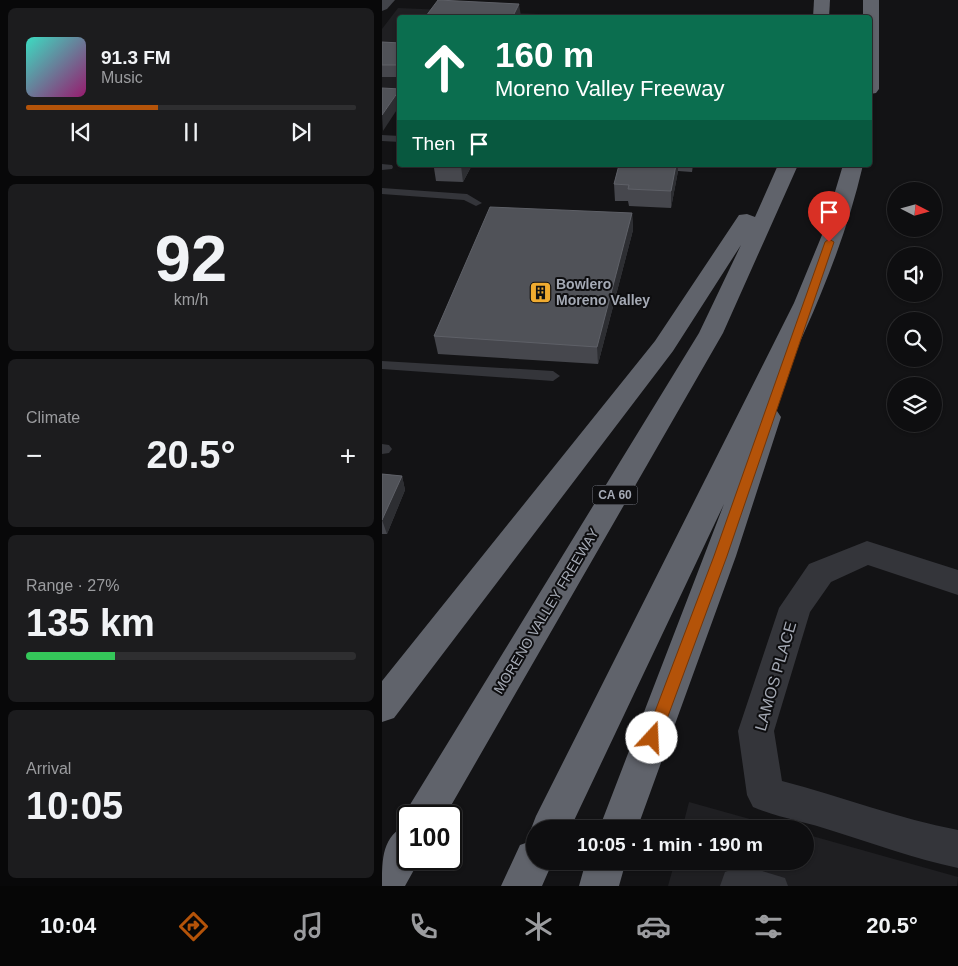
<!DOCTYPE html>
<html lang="en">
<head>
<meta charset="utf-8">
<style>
  body { margin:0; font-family:Helvetica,sans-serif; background:#1c1c1e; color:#f1f3f6; height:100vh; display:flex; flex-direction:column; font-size:19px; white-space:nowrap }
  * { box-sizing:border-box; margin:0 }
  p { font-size:16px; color:#9b9c9f }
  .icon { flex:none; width:28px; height:28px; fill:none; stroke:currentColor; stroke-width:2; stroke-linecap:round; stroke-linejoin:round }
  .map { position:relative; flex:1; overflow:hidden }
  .panel { display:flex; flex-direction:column; gap:8px; padding:8px; background:#080809; width:382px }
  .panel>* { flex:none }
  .top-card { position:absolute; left:15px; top:15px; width:475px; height:152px; border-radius:5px; box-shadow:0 1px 4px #0004,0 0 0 1px #2e2e30; background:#0b6e4f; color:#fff; overflow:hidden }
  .needle { width:32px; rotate:96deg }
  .fabs { position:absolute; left:505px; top:182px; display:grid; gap:10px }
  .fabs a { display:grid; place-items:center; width:55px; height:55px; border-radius:50%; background:#0e0e10; box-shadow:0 1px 4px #0004,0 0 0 1px #2e2e30; font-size:25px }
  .speed { position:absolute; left:15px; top:805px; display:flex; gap:10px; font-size:25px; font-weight:700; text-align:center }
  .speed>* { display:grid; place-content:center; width:65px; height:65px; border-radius:50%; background:#0e0e10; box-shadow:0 1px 4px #0004,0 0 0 1px #2e2e30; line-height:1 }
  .speed .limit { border:2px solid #111; border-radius:8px; background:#fff; color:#111 }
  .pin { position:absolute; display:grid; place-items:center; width:42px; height:42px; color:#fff; margin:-51px -21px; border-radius:50% 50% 50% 0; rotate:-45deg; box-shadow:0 0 5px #0007 }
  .pin .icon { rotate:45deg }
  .me { position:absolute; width:55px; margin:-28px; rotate:20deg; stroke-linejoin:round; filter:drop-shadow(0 0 4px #0008) }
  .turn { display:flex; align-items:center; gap:18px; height:105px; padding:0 15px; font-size:22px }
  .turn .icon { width:65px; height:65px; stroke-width:2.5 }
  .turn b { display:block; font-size:35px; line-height:42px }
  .then { display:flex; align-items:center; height:48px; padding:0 15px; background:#0003; gap:10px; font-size:19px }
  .big { font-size:38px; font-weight:700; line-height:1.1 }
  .panel .tile { flex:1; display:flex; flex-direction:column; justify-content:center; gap:8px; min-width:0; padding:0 18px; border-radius:8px; background:#1c1c1e }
  .panel .dial { align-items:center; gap:0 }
  .dial b { font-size:65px; line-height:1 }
  .song { display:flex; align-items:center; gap:15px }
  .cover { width:60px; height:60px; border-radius:8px; background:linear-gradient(135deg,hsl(170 70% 55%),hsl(320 70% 35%)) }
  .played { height:5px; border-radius:2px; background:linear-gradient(90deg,#b45309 40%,#2e2e30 40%) }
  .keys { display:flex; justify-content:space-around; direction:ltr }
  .heat { display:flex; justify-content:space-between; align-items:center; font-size:28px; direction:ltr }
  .charge { height:8px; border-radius:4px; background:linear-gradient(90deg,#34c759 27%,#2e2e30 0) }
  .trip { position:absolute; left:144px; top:820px; width:288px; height:50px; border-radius:25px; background:#0e0e10; box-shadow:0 1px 4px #0004,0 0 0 1px #2e2e30; font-weight:700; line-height:50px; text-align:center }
  .menu { display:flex; height:80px; justify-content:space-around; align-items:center; background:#060606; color:#9b9c9f }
  .menu .icon { width:35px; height:35px }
  .menu .selected { color:#b45309 }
  .menu b { font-size:22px; color:#f1f3f6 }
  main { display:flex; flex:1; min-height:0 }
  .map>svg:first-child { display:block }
  .built { fill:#1f1f22 }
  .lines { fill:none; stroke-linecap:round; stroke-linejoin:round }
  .lane { fill:#34353a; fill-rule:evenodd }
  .street { fill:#34353a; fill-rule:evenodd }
  .secondary { fill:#42444a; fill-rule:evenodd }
  .highway { fill:#60636b; fill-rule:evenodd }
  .wall { fill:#46474d }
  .shaded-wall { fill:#2d2e32 }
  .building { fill:#505258; stroke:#5e6067 }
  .route { fill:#b45309; stroke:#753606 }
  .labels { text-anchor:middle; stroke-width:4; stroke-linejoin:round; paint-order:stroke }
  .shield { fill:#0e0e10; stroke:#787b84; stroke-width:1 }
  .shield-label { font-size:12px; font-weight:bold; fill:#a5aab5 }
  .poi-label { font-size:14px; font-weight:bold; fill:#a5aab5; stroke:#0e0e10; text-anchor:start }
  .street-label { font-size:14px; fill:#a5aab5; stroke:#0e0e10 }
  .near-street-label { font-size:16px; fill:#a5aab5; stroke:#0e0e10 }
</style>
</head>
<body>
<main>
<section class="panel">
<div class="tile">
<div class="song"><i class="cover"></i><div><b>91.3 FM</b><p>Music</p></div></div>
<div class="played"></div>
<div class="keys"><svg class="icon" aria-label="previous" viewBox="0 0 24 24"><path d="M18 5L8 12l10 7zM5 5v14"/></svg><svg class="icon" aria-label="pause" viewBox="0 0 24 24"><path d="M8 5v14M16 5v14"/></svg><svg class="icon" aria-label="next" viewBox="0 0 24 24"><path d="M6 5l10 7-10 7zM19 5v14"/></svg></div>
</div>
<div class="tile dial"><b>92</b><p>km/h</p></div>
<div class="tile"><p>Climate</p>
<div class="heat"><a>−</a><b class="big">20.5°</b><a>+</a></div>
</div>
<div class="tile"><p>Range · 27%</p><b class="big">135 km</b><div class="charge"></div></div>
<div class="tile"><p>Arrival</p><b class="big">10:05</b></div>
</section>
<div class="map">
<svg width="576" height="886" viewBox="0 0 576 886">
  <rect width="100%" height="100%" fill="#131315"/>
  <g class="built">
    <polygon points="16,8 230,17 18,18 17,99 0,99 0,29"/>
    <polygon points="307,802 403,829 300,829"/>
    <polygon points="423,834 576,877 575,886 286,886 293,861 422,861"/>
  </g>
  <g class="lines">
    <g class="lane">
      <polygon points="0,135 18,136 18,142 0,141"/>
      <polygon points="0,164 10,165 11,167 10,169 0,170"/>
      <polygon points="0,188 85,194 100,203 94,206 82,200 0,194"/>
      <polygon points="0,361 171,371 178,376 171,381 0,369"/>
      <polygon points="0,444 7,445 10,449 7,453 0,454"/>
      <polygon points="361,865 403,878 406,886 338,886 343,872"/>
    </g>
    <path class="street" d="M485,541L576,570V595L486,565L449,582L428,612L392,731L400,781C459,796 516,819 576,830V868C533,859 493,844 451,831C425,822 397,818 371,807L365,795L356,731L397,608L427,564Z"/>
    <polygon class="secondary" points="0,0 13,0 5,9 0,11"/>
    <g class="highway">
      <polygon points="432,0 448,0 447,18 431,18"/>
      <polygon points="481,0 497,0 497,89 494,93 488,94 488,18 481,18"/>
      <polygon points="396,165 416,165 341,333 63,816 26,816 26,823 23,816 29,803 317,333 359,245 291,351 12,718 0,722 0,681 273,341 357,215 365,214 373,217"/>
      <path d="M461,165H481C461,251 425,329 387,408L395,411L399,417L354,556L255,829H217L342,504L188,829H152V838L149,829L154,816L412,303L440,235Z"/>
      <path d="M26,824V859H38L23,886H0C0,858 0,836 26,824Z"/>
      <polygon points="152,840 152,861 171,861 160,886 119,886 138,845"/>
      <polygon points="204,861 244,861 237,886 197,886"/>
    </g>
  </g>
  <g class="wall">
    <polygon points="44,16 139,16 138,18 45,18"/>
    <polygon points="0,42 18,43 18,77 0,77"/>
    <polygon points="28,165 90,165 81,182 54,181 52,168 29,167"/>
    <polygon points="237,165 311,165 310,172 296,171 289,208 247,206 246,201 233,201 232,184"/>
    <polygon points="250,213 251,230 216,364 56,354 52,336"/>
    <polygon points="0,474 20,476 23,490 5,534 0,534"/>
  </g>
  <g class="shaded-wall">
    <polygon points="137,4 139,16 138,18 130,18"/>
    <polygon points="18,89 18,105 1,131 0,115"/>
    <polygon points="79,165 90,165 81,182 79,166"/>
    <polygon points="294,165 296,165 296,171 289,208 289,191"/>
    <polygon points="250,213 251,230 216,364 215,347"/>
    <polygon points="20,476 23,490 5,534 0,520"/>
  </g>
  <g class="building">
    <polygon points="56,0 137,4 130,18 86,18 44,16"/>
    <polygon points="310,16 328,18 309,18"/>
    <polygon points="0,42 18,43 18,65 0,65"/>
    <polygon points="0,88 18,89 0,115"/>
    <polygon points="56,165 79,165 79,166"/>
    <polygon points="237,165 294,165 289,191 246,189 247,185 232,184"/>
    <polygon points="108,207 250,213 215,347 52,336"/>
    <polygon points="0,474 20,476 0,520"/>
  </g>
  <polygon class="route" points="447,239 452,242 345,556 278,738 275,742 270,744 265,742 263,738 332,556 443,242"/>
  <defs>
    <symbol id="building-square" viewBox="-11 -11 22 22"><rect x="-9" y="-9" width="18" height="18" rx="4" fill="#f0ab30" stroke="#0e0e10"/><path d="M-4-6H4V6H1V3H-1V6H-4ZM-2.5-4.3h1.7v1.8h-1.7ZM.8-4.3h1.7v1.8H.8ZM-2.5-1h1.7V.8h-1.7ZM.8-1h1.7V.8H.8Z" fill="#111"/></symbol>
  </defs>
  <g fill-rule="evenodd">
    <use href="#building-square" x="146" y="280" width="25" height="25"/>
  </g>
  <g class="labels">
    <rect class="shield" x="210.5" y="485.5" width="45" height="19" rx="4"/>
    <g class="shield-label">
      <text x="233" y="499">CA 60</text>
    </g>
    <g class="poi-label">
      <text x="174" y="289">Bowlero<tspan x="174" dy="16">Moreno Valley</tspan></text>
    </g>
    <g class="street-label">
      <text transform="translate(164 611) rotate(-59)" y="5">MORENO VALLEY FREEWAY</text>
    </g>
    <g class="near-street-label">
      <text transform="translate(393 676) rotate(-74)" y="6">LAMOS PLACE</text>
    </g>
  </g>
</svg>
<div class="fabs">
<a><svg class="needle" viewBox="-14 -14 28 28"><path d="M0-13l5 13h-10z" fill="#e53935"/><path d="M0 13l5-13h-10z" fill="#9b9c9f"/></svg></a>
<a><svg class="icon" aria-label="sound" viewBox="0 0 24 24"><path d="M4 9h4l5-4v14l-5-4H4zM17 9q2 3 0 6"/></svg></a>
<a><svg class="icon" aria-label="search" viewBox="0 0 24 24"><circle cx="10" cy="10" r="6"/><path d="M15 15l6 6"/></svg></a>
<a><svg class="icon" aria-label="layers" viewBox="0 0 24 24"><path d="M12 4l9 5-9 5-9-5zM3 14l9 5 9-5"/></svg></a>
</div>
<div class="speed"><div class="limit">100</div></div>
<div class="pin" style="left:447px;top:242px;background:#d93025"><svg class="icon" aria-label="arrive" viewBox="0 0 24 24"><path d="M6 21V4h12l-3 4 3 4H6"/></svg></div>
<svg class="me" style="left:270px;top:738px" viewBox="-20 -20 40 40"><circle r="19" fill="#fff"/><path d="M0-13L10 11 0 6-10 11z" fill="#b45309"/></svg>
<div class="trip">10:05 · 1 min · 190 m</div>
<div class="top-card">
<div class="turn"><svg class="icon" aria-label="ahead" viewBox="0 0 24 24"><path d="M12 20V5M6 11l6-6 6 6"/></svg><div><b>160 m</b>Moreno Valley Freeway</div></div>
<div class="then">Then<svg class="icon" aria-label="arrive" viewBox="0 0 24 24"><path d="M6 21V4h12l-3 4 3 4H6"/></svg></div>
</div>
</div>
</main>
<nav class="menu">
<b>10:04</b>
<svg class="icon selected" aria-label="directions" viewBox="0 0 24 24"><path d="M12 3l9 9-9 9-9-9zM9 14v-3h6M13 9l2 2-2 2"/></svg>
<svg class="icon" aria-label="music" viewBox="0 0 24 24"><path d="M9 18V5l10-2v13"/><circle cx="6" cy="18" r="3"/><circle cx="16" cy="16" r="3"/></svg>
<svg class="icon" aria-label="phone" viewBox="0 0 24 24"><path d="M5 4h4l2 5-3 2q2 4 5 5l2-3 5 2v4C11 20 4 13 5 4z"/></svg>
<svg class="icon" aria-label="climate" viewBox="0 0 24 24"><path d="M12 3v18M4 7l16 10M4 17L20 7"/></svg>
<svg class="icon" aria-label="car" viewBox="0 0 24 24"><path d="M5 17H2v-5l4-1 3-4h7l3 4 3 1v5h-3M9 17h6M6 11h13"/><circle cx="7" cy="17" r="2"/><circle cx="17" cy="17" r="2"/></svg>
<svg class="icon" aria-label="filters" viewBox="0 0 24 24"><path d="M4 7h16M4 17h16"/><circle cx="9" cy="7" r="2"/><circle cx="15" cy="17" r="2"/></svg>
<b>20.5°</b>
</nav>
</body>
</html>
